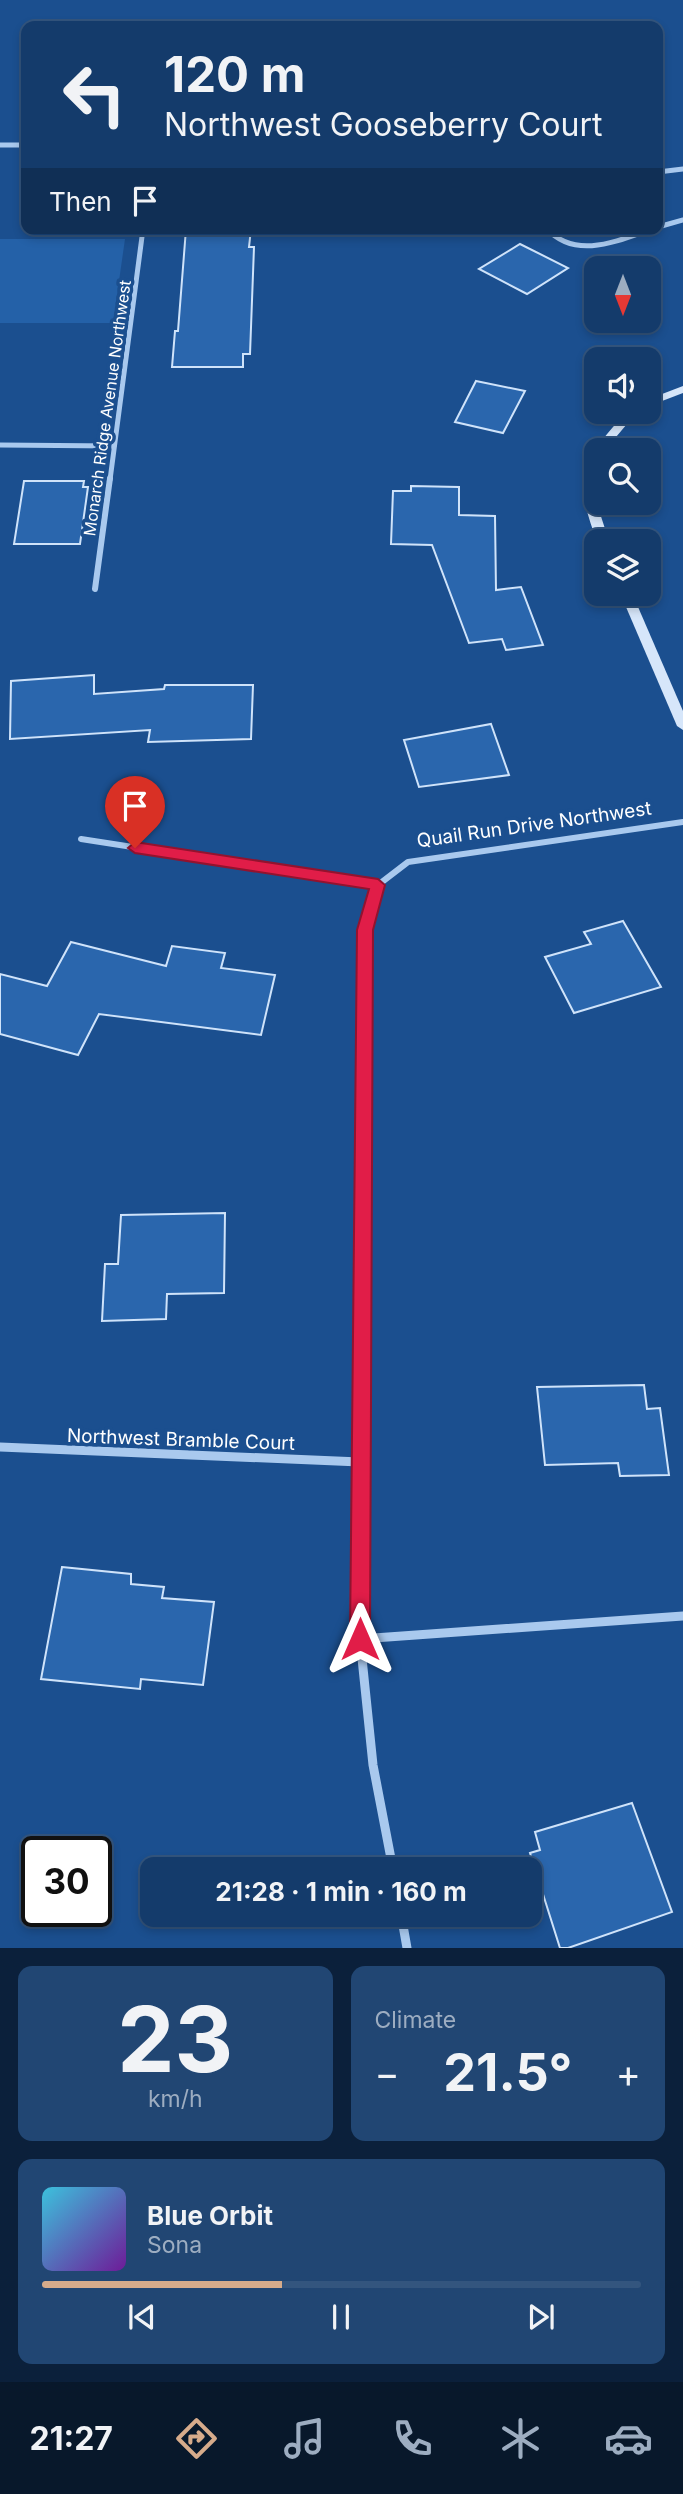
<!DOCTYPE html>
<html lang="en">
<head>
<meta charset="utf-8">
<style>
  body { margin:0; font-family:Inter,sans-serif; background:#214673; color:#f1f3f6; height:100vh; display:flex; flex-direction:column; font-size:26px; white-space:nowrap }
  * { box-sizing:border-box; margin:0 }
  p { font-size:23px; color:#9dadc1 }
  .icon { flex:none; width:38px; height:38px; fill:none; stroke:currentColor; stroke-width:2; stroke-linecap:round; stroke-linejoin:round }
  .map { position:relative; height:1948px; overflow:hidden }
  .sheet { display:flex; flex-direction:column; gap:18px; padding:18px; background:#0b203b; flex:1 }
  .sheet>* { flex:none }
  .banner { position:absolute; left:21px; top:21px; width:642px; height:214px; border-radius:14px; box-shadow:0 4px 10px #0003,0 0 0 2px #33557e; background:#143b6b; color:#f1f3f6; overflow:hidden }
  .needle { width:46px; rotate:180deg }
  .fabs { position:absolute; left:584px; top:256px; display:grid; gap:14px }
  .fabs a { display:grid; place-items:center; width:77px; height:77px; border-radius:14px; background:#143b6b; box-shadow:0 4px 10px #0003,0 0 0 2px #33557e; font-size:35px }
  .speed { position:absolute; left:21px; top:1836px; display:flex; gap:14px; font-size:35px; font-weight:700; text-align:center }
  .speed>* { display:grid; place-content:center; width:91px; height:91px; border-radius:50%; background:#143b6b; box-shadow:0 4px 10px #0003,0 0 0 2px #33557e; line-height:1 }
  .speed .limit { border:4px solid #111; border-radius:10px; background:#fff; color:#111 }
  .pin { position:absolute; display:grid; place-items:center; width:60px; height:60px; color:#fff; margin:-72px -30px; border-radius:50% 50% 50% 0; rotate:-45deg; box-shadow:0 0 7px #0007 }
  .pin .icon { rotate:45deg }
  .me { position:absolute; width:77px; margin:-38px; rotate:0deg; stroke-linejoin:round; filter:drop-shadow(0 0 5px #0008) }
  .turn { display:flex; align-items:center; gap:24px; height:147px; padding:0 28px; font-size:32px }
  .turn .icon { width:91px; height:91px; stroke-width:2.5 }
  .turn b { display:block; font-size:49px; line-height:60px }
  .then { display:flex; align-items:center; height:66px; padding:0 28px; background:#0003; gap:14px; font-size:26px }
  .big { font-size:52px; font-weight:700; line-height:1.1 }
  .sheet .widget { flex:1; display:flex; flex-direction:column; justify-content:center; gap:10px; min-width:0; padding:0 24px; border-radius:14px; background:#214673 }
  .sheet .dial { align-items:center; gap:0 }
  .dial b { font-size:91px; line-height:1 }
  .song { display:flex; align-items:center; gap:21px }
  .cover { width:84px; height:84px; border-radius:10px; background:linear-gradient(135deg,hsl(190 70% 55%),hsl(280 70% 35%)) }
  .played { height:7px; border-radius:4px; background:linear-gradient(90deg,#d6ab8b 40%,#33557e 40%) }
  .keys { display:flex; justify-content:space-around; direction:ltr }
  .heat { display:flex; justify-content:space-between; align-items:center; font-size:38px; direction:ltr }
  .sheet .tiles { flex:1; display:grid; gap:18px; grid-template-columns:1fr 1fr }
  .widget:last-child { grid-column:span 2 }
  .trip { position:absolute; left:140px; top:1857px; width:402px; height:70px; border-radius:14px; background:#143b6b; box-shadow:0 4px 10px #0003,0 0 0 2px #33557e; font-weight:700; line-height:70px; text-align:center }
  .dock { display:flex; height:112px; justify-content:space-around; align-items:center; background:#08182b; color:#9dadc1 }
  .dock .icon { width:49px; height:49px }
  .dock .current { color:#d6ab8b }
  .dock b { font-size:32px; color:#f1f3f6 }
  .map>svg:first-child { display:block }
  .green { fill:#2461a8 }
  .building { fill:#2a66ad; stroke:#cfe3fa; stroke-width:2 }
  .lines { fill:none; stroke-linecap:round; stroke-linejoin:round }
  .street-far2 { stroke:#a9c9ee; stroke-width:5 }
  .street-far1 { stroke:#a9c9ee; stroke-width:6 }
  .street { stroke:#a9c9ee; stroke-width:9 }
  .secondary { fill:#d6e6fa; fill-rule:evenodd }
  .route { fill:#e11d48; stroke:#92132f; stroke-width:2 }
  .labels { text-anchor:middle; stroke-width:7; stroke-linejoin:round; paint-order:stroke }
  .far-street-label { font-size:16px; fill:#fff; stroke:#1b4f8f }
  .street-label { font-size:19px; fill:#fff; stroke:#1b4f8f }
</style>
</head>
<body>
<div class="map">
<svg width="683" height="1948" viewBox="0 0 683 1948">
  <rect width="100%" height="100%" fill="#1b4f8f"/>
  <polygon class="green" points="0,239 125,239 113,323 0,323"/>
  <g class="building">
    <polygon points="186,229 251,229 249,247 254,247 250,354 243,354 243,367 172,367 175,331 178,331"/>
    <polygon points="520,244 568,268 527,294 479,269"/>
    <polygon points="476,381 525,391 503,433 455,422"/>
    <polygon points="24,481 84,481 83,487 88,487 80,544 14,544"/>
    <polygon points="411,486 459,487 459,515 495,516 496,590 521,587 543,645 506,650 502,639 469,643 432,545 391,544 393,491 411,491"/>
    <polygon points="94,675 94,694 164,689 165,685 253,685 251,739 148,742 150,730 10,739 11,681"/>
    <polygon points="491,724 509,775 419,787 404,740"/>
    <polygon points="623,921 661,987 574,1013 545,957 591,944 584,932"/>
    <polygon points="71,942 166,966 172,946 225,953 221,968 275,975 261,1035 99,1014 78,1055 0,1034 0,974 47,986"/>
    <polygon points="225,1213 224,1293 167,1294 166,1319 102,1321 105,1264 118,1264 121,1215"/>
    <polygon points="644,1385 647,1409 660,1408 669,1475 620,1476 618,1463 545,1465 537,1387"/>
    <polygon points="62,1567 131,1574 131,1584 164,1587 162,1598 214,1602 203,1685 141,1679 140,1689 41,1679"/>
    <polygon points="632,1803 672,1912 568,1948 560,1948 530,1853 540,1850 535,1832"/>
  </g>
  <g class="lines">
    <g class="street-far2">
      <polyline points="0,145 26,145"/>
      <polyline points="658,172 683,169"/>
      <polyline points="658,227 683,220"/>
      <path d="M547,229C576,260 617,241 652,229"/>
      <polyline points="0,445 114,446"/>
      <polyline points="110,480 143,229"/>
    </g>
    <g class="street-far1">
      <polyline points="95,589 110,478"/>
      <polyline points="81,839 378,885"/>
      <polyline points="364,1112 365,930 378,885 408,862 683,822"/>
    </g>
    <g class="street">
      <polyline points="364,1111 360,1639 373,1765 393,1869"/>
      <polyline points="0,1447 360,1462"/>
      <polyline points="360,1639 683,1616"/>
      <polyline points="401,1914 407,1948"/>
    </g>
    <g class="secondary">
      <polygon points="683,386 683,393 649,406 649,399"/>
      <path d="M627,411H638L605,450H597L595,498L609,541H597C571,474 583,461 627,411Z"/>
      <polygon points="620,593 632,593 683,711 683,730 677,726"/>
    </g>
  </g>
  <polygon class="route" points="135,842 378,879 385,885 373,930 370,1639 367,1646 360,1649 353,1646 350,1639 357,930 369,889 135,853 128,848"/>
  <g class="labels">
    <g class="far-street-label">
      <text transform="translate(107 408) rotate(-82)" y="6">Monarch Ridge Avenue Northwest</text>
    </g>
    <g class="street-label">
      <text transform="translate(534 824) rotate(-8)" y="7">Quail Run Drive Northwest</text>
      <text transform="translate(181 1439) rotate(2)" y="7">Northwest Bramble Court</text>
    </g>
  </g>
</svg>
<div class="fabs">
<a><svg class="needle" viewBox="-14 -14 28 28"><path d="M0-13l5 13h-10z" fill="#e53935"/><path d="M0 13l5-13h-10z" fill="#9dadc1"/></svg></a>
<a><svg class="icon" aria-label="sound" viewBox="0 0 24 24"><path d="M4 9h4l5-4v14l-5-4H4zM17 9q2 3 0 6"/></svg></a>
<a><svg class="icon" aria-label="search" viewBox="0 0 24 24"><circle cx="10" cy="10" r="6"/><path d="M15 15l6 6"/></svg></a>
<a><svg class="icon" aria-label="layers" viewBox="0 0 24 24"><path d="M12 4l9 5-9 5-9-5zM3 14l9 5 9-5"/></svg></a>
</div>
<div class="speed"><div class="limit">30</div></div>
<div class="pin" style="left:135px;top:848px;background:#d93025"><svg class="icon" aria-label="arrive" viewBox="0 0 24 24"><path d="M6 21V4h12l-3 4 3 4H6"/></svg></div>
<svg class="me" style="left:360px;top:1639px" viewBox="-20 -20 40 40"><path d="M0-17L14 15 0 8-14 15z" fill="#e11d48" stroke="#fff" stroke-width="4"/></svg>
<div class="trip">21:28 · 1 min · 160 m</div>
<div class="banner">
<div class="turn"><svg class="icon" aria-label="left" viewBox="0 0 24 24"><path d="M17 20v-9H6M10 6l-5 5 5 5"/></svg><div><b>120 m</b>Northwest Gooseberry Court</div></div>
<div class="then">Then<svg class="icon" aria-label="arrive" viewBox="0 0 24 24"><path d="M6 21V4h12l-3 4 3 4H6"/></svg></div>
</div>
</div>
<section class="sheet">
<div class="tiles">
<div class="widget dial"><b>23</b><p>km/h</p></div>
<div class="widget"><p>Climate</p>
<div class="heat"><a>−</a><b class="big">21.5°</b><a>+</a></div>
</div>
<div class="widget">
<div class="song"><i class="cover"></i><div><b>Blue Orbit</b><p>Sona</p></div></div>
<div class="played"></div>
<div class="keys"><svg class="icon" aria-label="previous" viewBox="0 0 24 24"><path d="M18 5L8 12l10 7zM5 5v14"/></svg><svg class="icon" aria-label="pause" viewBox="0 0 24 24"><path d="M8 5v14M16 5v14"/></svg><svg class="icon" aria-label="next" viewBox="0 0 24 24"><path d="M6 5l10 7-10 7zM19 5v14"/></svg></div>
</div>
</div>
</section>
<nav class="dock">
<b>21:27</b>
<svg class="icon current" aria-label="directions" viewBox="0 0 24 24"><path d="M12 3l9 9-9 9-9-9zM9 14v-3h6M13 9l2 2-2 2"/></svg>
<svg class="icon" aria-label="music" viewBox="0 0 24 24"><path d="M9 18V5l10-2v13"/><circle cx="6" cy="18" r="3"/><circle cx="16" cy="16" r="3"/></svg>
<svg class="icon" aria-label="phone" viewBox="0 0 24 24"><path d="M5 4h4l2 5-3 2q2 4 5 5l2-3 5 2v4C11 20 4 13 5 4z"/></svg>
<svg class="icon" aria-label="climate" viewBox="0 0 24 24"><path d="M12 3v18M4 7l16 10M4 17L20 7"/></svg>
<svg class="icon" aria-label="car" viewBox="0 0 24 24"><path d="M5 17H2v-5l4-1 3-4h7l3 4 3 1v5h-3M9 17h6M6 11h13"/><circle cx="7" cy="17" r="2"/><circle cx="17" cy="17" r="2"/></svg>
</nav>
</body>
</html>
